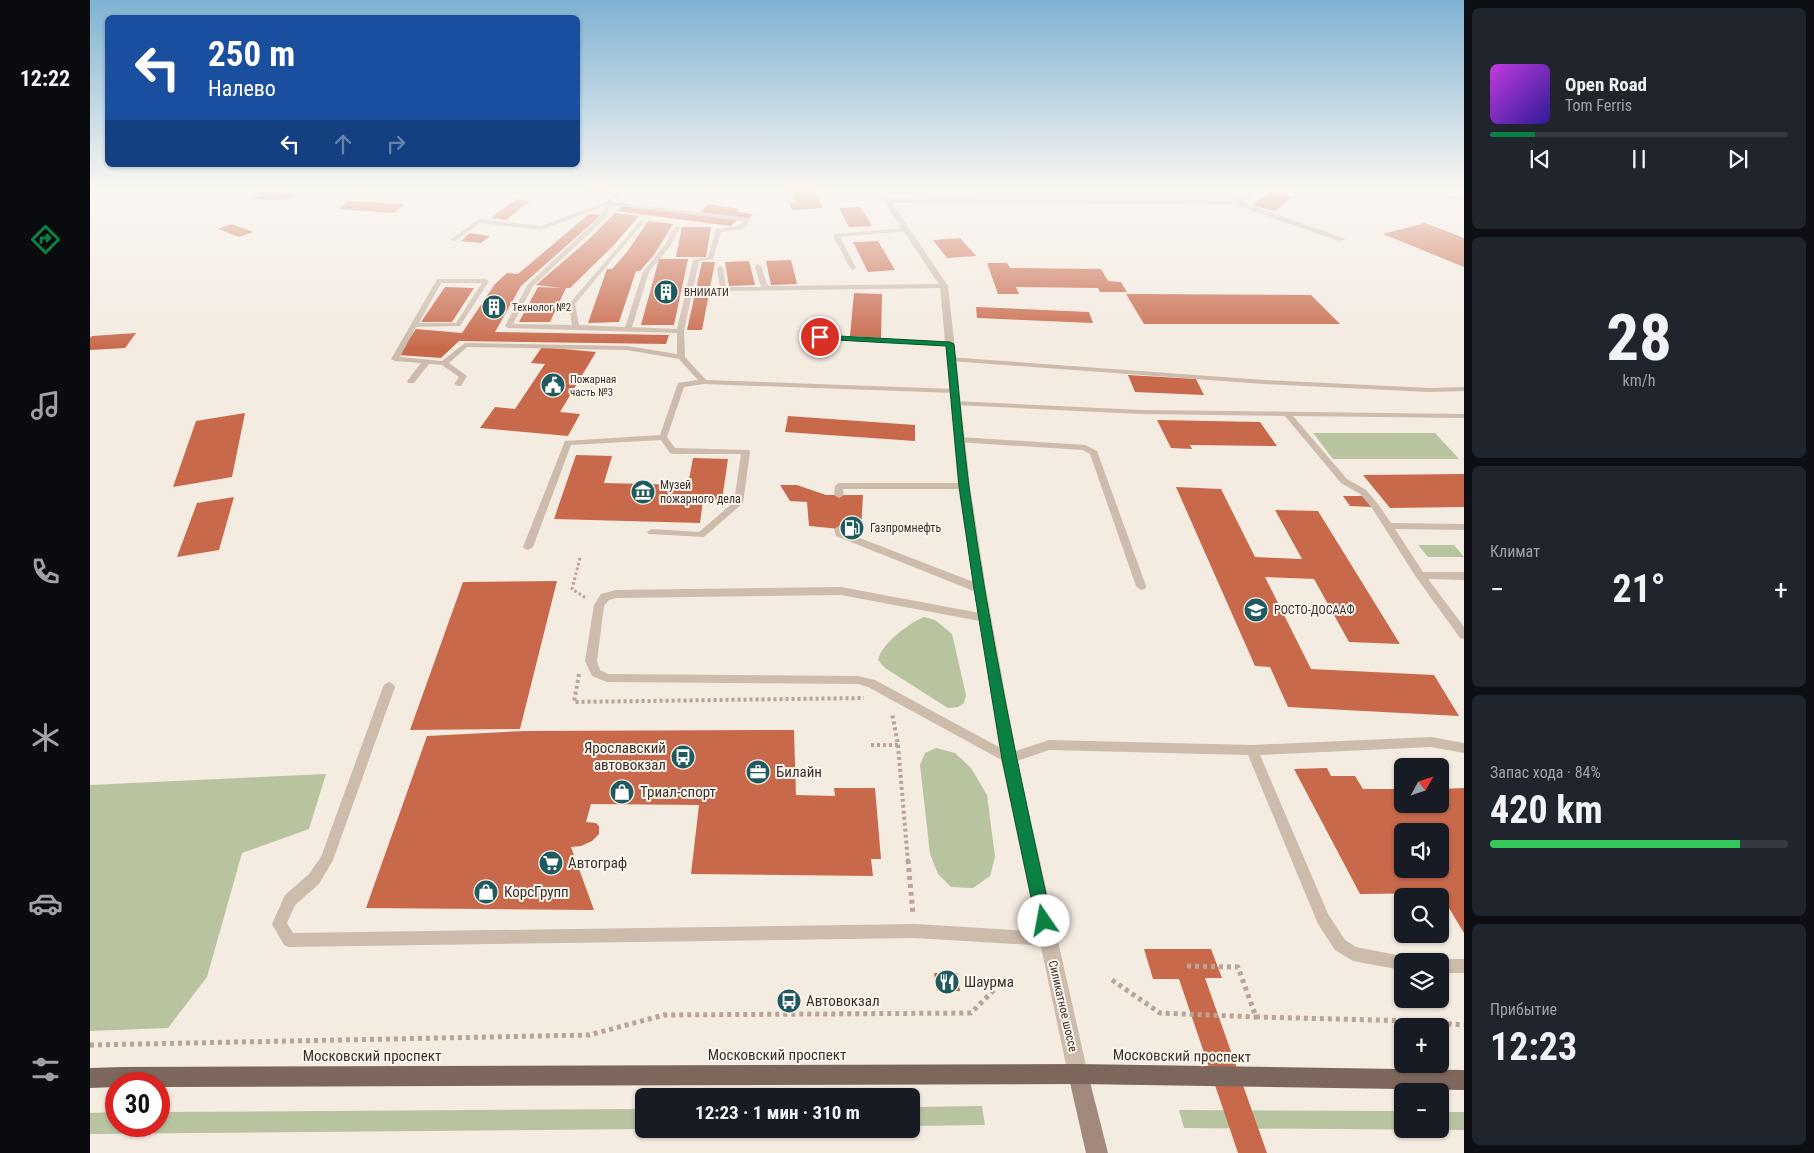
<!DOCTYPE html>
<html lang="ru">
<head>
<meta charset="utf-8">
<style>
  body { margin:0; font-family:"Roboto Condensed",sans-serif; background:#20242c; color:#f1f3f6; height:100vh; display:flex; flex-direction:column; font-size:19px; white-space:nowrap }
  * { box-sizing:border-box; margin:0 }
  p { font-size:16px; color:#9ea1a6 }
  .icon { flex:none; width:28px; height:28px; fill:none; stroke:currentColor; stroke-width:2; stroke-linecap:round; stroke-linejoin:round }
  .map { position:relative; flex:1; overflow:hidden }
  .side { display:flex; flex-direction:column; gap:8px; padding:8px; background:#0d0f14; width:350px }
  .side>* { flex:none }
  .hud { position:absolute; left:15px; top:15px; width:475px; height:152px; border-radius:8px; box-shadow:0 1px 4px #0004; background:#1a4fa0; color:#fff; overflow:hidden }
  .needle { width:32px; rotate:50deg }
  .tools { position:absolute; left:1304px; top:758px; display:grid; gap:10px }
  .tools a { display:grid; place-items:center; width:55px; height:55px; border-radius:8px; background:#171b24; box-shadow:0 1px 4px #0004; font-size:25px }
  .speed { position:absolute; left:15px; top:1072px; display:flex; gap:10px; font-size:25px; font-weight:700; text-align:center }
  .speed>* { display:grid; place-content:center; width:65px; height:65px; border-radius:50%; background:#171b24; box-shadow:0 1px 4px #0004; line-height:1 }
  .speed .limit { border:8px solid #d22; background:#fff; color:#111 }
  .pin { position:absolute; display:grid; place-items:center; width:42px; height:42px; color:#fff; margin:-21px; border:2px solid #fff; border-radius:50%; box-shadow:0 1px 5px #0007 }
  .me { position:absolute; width:55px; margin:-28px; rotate:348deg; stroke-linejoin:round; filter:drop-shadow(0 0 4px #0008) }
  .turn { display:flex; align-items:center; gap:18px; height:105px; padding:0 20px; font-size:22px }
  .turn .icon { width:65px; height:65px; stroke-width:2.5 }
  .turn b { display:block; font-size:35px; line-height:42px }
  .lanes { display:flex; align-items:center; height:48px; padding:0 20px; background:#0003; justify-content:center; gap:25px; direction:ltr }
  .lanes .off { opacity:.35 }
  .big { font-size:38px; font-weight:700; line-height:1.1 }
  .side .card { flex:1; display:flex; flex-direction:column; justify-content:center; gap:8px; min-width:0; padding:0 18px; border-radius:8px; background:#20242c }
  .side .dial { align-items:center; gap:0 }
  .dial b { font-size:65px; line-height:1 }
  .song { display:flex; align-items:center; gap:15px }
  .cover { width:60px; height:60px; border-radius:8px; background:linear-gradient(135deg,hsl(290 70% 55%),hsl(250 70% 35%)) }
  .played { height:5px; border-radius:2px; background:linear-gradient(90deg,#0b8043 15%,#363941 15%) }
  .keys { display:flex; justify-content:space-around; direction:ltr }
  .heat { display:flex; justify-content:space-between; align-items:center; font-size:28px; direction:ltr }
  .charge { height:8px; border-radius:4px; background:linear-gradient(90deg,#34c759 84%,#363941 0) }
  .trip { position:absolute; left:545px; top:1088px; width:285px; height:50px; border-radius:8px; background:#171b24; box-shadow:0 1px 4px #0004; font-weight:700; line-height:50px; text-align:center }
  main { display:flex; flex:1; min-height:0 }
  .dock { display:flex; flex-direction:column; width:90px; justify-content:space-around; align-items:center; background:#090b0e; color:#9ea1a6 }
  .dock .icon { width:35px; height:35px }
  .dock .on { color:#0b8043 }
  .dock b { font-size:22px; color:#f1f3f6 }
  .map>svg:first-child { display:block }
  .green { fill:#b8c4a0 }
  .building { fill:#c8694b; fill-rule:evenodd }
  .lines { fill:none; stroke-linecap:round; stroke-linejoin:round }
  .path-far2 { stroke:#b9a596; stroke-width:3; stroke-dasharray:2.5 2.5; stroke-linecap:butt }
  .path-far1 { stroke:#b9a596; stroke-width:4; stroke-dasharray:3 3; stroke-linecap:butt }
  .path { stroke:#b9a596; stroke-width:5; stroke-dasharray:4 4; stroke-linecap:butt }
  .lane { fill:#cdbbac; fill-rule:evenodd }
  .street { fill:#cdbbac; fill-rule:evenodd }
  .secondary { fill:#a18a7d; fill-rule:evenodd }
  .primary { fill:#7d675c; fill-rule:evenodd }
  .rail { stroke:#3b302b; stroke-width:2.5; stroke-dasharray:0.5 2.5; stroke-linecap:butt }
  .route { fill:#0b8043; stroke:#07532c }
  .labels { text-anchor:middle; stroke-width:4; stroke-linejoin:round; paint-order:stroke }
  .far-poi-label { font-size:11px; fill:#3b302b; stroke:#fbf5ee; text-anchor:start }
  .poi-label { font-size:12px; fill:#3b302b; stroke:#fbf5ee; text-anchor:start }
  .street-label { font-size:12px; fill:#3b302b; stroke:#fbf5ee }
  .near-poi-label { font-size:15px; fill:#3b302b; stroke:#fbf5ee; text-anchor:start }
  .near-street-label { font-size:15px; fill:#3b302b; stroke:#fbf5ee }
</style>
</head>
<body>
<main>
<nav class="dock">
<b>12:22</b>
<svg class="icon on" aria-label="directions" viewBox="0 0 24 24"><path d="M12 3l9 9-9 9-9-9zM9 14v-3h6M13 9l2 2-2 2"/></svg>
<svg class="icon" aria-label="music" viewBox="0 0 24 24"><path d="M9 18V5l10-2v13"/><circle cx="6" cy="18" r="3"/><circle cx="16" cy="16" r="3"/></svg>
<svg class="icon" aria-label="phone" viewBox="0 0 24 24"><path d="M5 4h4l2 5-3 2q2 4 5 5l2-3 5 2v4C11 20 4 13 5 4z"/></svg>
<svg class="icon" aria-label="climate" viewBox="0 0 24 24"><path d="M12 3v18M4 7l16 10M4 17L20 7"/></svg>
<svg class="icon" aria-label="car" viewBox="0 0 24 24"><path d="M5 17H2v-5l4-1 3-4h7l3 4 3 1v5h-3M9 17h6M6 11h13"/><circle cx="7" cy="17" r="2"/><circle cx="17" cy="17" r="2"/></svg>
<svg class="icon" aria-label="filters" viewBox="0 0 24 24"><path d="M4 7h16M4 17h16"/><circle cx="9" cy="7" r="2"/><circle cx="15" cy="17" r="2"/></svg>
</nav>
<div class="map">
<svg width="1374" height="1153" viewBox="0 0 1374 1153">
  <rect width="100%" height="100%" fill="#f4ebe1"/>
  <g class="green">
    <polygon points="1223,433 1345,433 1369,459 1243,459"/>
    <polygon points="1328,545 1364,545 1374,557 1338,557"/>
    <path d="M834,617L845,620L862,634L876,695L874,703L868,707L858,708L795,668L788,660C791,644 819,623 834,617Z"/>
    <polygon points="846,748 865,753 881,768 897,795 905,857 900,876 883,888 861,887 848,874 840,854 830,765 835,753"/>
    <polygon points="236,774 219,829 152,853 117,977 78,1028 0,1031 0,785"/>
    <polygon points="892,1106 895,1125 821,1126 821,1107"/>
    <polygon points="554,1109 554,1129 0,1134 0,1113 26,1112 26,1126 69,1126 69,1112"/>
    <polygon points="1089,1110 1312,1111 1312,1129 1350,1129 1350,1112 1374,1112 1374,1130 1094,1128"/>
  </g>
  <g class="building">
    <polygon points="479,188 521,188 515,193"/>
    <polygon points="693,188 724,188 733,208 702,210 699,203 706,202 701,190 694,191"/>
    <polygon points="1181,191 1202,197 1185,211 1162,205"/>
    <polygon points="172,193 204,193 196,200 162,199"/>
    <polygon points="426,199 440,201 416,220 401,218"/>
    <polygon points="258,201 315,204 304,213 248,209"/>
    <polygon points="618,204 649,209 646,212 663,214 659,219 610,212"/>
    <polygon points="533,205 647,220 641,226 526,211"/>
    <polygon points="770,207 782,226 759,227 749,208"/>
    <polygon points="525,213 549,216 524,245 480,288 476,288 460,322 429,322 448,287 471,288 446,285 497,241"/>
    <polygon points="499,214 511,215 431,286 405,332 579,335 576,344 369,341 351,358 308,355 326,329 372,333 405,284 417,273 428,274"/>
    <polygon points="558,221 583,224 564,255 550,271 546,271 529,322 498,323 517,269 522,269 537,252"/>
    <polygon points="1335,223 1374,238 1374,267 1293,234"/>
    <polygon points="142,224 163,232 149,237 128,229"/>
    <polygon points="592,227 621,227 616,257 586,257"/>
    <polygon points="380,233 400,236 391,243 371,241"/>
    <polygon points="870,238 886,256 857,258 843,240"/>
    <polygon points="788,241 805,270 778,272 763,242"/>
    <polygon points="569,259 598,259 584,325 551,325"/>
    <polygon points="701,260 707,284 681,285 676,261"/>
    <polygon points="659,261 665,285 639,286 635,262"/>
    <polygon points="612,262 625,262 612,330 597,330"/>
    <polygon points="897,263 917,263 920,268 1011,269 1018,281 1031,282 1037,292 1010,292 1008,288 926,287 929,294 908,294"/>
    <polygon points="355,287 384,288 362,322 331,322"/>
    <polygon points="764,293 792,294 791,338 760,336"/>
    <polygon points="1036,294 1221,295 1250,324 1054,324"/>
    <polygon points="886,307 999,312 1003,323 887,318"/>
    <polygon points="46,333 35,348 0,350 0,338 2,336"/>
    <polygon points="452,347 506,352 470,412 490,414 478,436 390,428 405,407 425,409 455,364 441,363"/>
    <polygon points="1038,375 1106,379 1114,395 1045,392"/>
    <polygon points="155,413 142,477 83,487 106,421"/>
    <polygon points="698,416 825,425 825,441 695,432"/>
    <polygon points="1067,420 1170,422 1187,446 1100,445 1102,449 1081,448"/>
    <polygon points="486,455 522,456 514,483 598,485 603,458 638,459 632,500 613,500 610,523 464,519"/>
    <polygon points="1374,474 1374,507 1300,508 1273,475"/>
    <polygon points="690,485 707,485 736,495 773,495 771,531 719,526 717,502 700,501"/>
    <polygon points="1086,487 1131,489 1165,557 1212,559 1185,510 1228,511 1310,644 1259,642 1224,579 1175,577 1221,669 1344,675 1369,716 1198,707 1180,667 1165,666"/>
    <polygon points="1253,496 1275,496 1282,507 1260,506"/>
    <polygon points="144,497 129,550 87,557 107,503"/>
    <polygon points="467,581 430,729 320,730 373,582"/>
    <polygon points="704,730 706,795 745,796 744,788 785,788 791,859 781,859 783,876 601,874 609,805 501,804 496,822 506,823 509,826 509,834 502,841 491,846 481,847 504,910 276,908 337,736 435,731"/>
    <path d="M1237,768L1241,776H1265L1273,789H1312V804H1350V789L1374,788V933L1350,893L1270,894L1204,769ZM1312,831H1350V869H1312Z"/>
    <polygon points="1054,949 1121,949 1132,978 1115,978 1177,1153 1148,1153 1089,979 1063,979"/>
    <polygon points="844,973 867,973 870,991 847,991"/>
  </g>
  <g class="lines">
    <polyline class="path-far2" points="490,558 482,589 496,598"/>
    <g class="path-far1">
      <polyline points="489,674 484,702 774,698"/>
      <polyline points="781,745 808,745 802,713"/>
      <polyline points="808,745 818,862"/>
    </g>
    <g class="path">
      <polyline points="818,860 823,914"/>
      <polyline points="1097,966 1148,967 1166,1017 1326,1021 1374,1025"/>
      <polyline points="1022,980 1070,1013 1166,1017"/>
      <polyline points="0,1045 499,1035 574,1015 881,1013 911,983"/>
    </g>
    <g class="lane">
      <path d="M530,188H536L521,202L658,218L661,220L652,229L631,232L623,259L609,261L594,331L595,357L616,380L864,389L868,391L864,393L614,384L594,387L577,437L585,448L659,450L660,452L653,503L614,537L559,534L557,532L562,529L609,532L644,502L651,454H583L580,453L571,440L481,445L443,547L438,550L435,549L433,547L475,441L570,435L588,383L608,380L589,359L537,350L377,347L359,363L377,376L371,386H368L364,384L369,377L352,365L339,364L324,383H318L317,381L331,363L305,361L301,359L346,281L349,279H396L399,281L370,326L326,327L310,357L352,361L375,343L537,346L587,354V333L418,328L415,326L438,284L511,216L514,206L452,230L390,223L365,241L360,240L389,219L451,226L515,202ZM519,205L654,221L648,226L626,229L618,257L603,260L587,329L542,327L559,272L581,245L590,228L587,226L584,228L576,243L553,272L535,327L489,325L485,304L553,223V221L551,220L479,304L482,325L423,324L443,286L516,218ZM351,283H392L366,323H329Z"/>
      <polygon points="816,228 818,229 818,231 750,237 766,268 763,270 760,268 743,236 746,234"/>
      <polygon points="668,264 671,266 678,286 854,284 857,286 854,288 633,291 630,289 627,268 630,266 633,268 636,287 671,287 665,266"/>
      <polygon points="727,335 860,342 864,344 860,346 730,339 727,339"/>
      <polygon points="858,357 1174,380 1339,388 1374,387 1374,391 1339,392 1174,384 861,361 858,361"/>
      <polygon points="863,401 1051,410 1374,414 1374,418 1203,416 1257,479 1276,490 1288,504 1301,523 1374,524 1374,530 1305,529 1333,572 1374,572 1374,580 1338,579 1374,627 1374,639 1370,638 1326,577 1282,508 1270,494 1251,483 1195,416 1051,414 866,405 863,405"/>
      <polygon points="869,437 995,445 1007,451 1056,586 1055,589 1051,590 1046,586 1000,454 993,450 866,442 866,438"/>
      <polygon points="749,483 874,483 878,486 874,489 753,489 754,495 749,498 744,495 745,486"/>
      <polygon points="749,526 752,527 754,532 894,586 895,589 894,592 886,592 746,536 744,529"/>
      <polygon points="751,587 895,614 899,615 900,618 899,621 895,622 751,595 526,598 519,600 514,606 507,661 510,670 518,674 768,676 785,680 920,753 959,740 1162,745 1341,737 1374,743 1374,753 1341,747 1170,755 1238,914 1255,940 1266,947 1312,956 1317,958 1319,961 1312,961 1312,970 1263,961 1245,950 1228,924 1158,755 959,750 919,764 778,687 768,684 517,682 502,676 495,661 504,605 511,594 526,590"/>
      <polygon points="299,682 303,684 305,687 243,860 229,884 205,905 197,923 203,933 825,924 958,932 963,934 965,939 963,944 958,946 825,938 199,947 194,945 182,924 195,895 219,874 231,857 293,687 295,684"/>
      <polygon points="1350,959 1374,959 1374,973 1350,973 1350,961 1345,961"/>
    </g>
    <polygon class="street" points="782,188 789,188 799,199 1145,201 1161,188 1167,188 1166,190 1152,202 1256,239 1249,241 1146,205 802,203 858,286 880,486 896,589 927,759 998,1074 995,1081 988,1084 981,1081 978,1074 911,759 884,589 868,486 850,286 794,202"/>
    <polygon class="secondary" points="988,1064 995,1067 998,1074 1018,1153 996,1153 978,1074 981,1067"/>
    <polygon class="primary" points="988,1064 1374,1070 1374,1090 988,1084 69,1087 69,1084 26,1084 26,1087 0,1088 0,1068 33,1067"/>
    <polyline class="rail" points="1324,188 1374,200"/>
  </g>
  <linearGradient id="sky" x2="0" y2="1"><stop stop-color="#7eb2d2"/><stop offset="0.54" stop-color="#faf6f2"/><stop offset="1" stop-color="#faf6f2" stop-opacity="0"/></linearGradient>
  <rect width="1374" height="349" fill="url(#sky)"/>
  <path class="route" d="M730,335L860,342L864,344C869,392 873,440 879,487C899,633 930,777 962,921L960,927L954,929L948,927L946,921L912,759L884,589L869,486L856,346L728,339V336Z"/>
  <defs>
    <symbol id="building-disc" viewBox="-11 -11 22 22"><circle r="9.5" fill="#1f5a5e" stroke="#fbf5ee"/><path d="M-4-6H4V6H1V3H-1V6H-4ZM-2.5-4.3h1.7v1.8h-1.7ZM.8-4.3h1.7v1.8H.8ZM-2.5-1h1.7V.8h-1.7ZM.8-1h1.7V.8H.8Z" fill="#fff"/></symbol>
    <symbol id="civic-disc" viewBox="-11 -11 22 22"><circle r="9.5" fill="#1f5a5e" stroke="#fbf5ee"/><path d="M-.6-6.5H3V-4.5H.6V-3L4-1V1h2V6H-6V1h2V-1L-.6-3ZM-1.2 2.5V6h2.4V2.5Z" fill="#fff"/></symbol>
    <symbol id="museum-disc" viewBox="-11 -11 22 22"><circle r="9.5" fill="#1f5a5e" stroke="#fbf5ee"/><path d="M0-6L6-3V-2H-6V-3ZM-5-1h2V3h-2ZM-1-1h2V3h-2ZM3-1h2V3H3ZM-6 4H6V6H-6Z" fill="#fff"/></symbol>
    <symbol id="fuel-disc" viewBox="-11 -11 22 22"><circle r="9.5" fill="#1f5a5e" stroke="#fbf5ee"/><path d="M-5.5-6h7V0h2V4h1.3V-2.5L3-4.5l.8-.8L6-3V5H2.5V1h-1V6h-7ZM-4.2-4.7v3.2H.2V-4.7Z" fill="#fff"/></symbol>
    <symbol id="university-disc" viewBox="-11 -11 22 22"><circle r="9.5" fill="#1f5a5e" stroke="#fbf5ee"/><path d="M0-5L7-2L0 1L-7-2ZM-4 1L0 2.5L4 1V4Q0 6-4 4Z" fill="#fff"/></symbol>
    <symbol id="bus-disc" viewBox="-11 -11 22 22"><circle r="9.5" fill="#1f5a5e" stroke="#fbf5ee"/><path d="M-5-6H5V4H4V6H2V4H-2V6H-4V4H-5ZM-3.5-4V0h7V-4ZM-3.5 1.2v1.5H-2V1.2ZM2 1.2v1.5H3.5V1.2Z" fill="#fff"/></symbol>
    <symbol id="office-disc" viewBox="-11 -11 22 22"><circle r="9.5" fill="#1f5a5e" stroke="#fbf5ee"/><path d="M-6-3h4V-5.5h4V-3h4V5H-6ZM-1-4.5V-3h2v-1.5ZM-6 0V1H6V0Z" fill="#fff"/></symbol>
    <symbol id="shop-disc" viewBox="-11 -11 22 22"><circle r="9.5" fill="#1f5a5e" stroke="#fbf5ee"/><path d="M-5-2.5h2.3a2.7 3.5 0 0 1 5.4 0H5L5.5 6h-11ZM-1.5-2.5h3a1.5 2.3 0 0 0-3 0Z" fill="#fff"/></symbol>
    <symbol id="supermarket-disc" viewBox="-11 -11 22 22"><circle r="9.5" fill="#1f5a5e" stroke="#fbf5ee"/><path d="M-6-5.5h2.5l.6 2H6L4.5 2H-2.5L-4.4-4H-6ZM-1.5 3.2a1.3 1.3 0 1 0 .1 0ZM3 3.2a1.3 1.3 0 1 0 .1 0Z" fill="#fff"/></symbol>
    <symbol id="restaurant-disc" viewBox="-11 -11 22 22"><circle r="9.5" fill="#1f5a5e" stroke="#fbf5ee"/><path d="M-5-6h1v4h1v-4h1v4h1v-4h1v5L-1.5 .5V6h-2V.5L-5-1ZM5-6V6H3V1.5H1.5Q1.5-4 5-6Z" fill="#fff"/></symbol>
  </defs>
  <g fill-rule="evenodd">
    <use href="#building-disc" x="562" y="278" width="28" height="28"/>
    <use href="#building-disc" x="390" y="293" width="28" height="28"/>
    <use href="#civic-disc" x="449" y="371" width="28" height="28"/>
    <use href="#museum-disc" x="539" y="478" width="28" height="28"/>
    <use href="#fuel-disc" x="748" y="514" width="28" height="28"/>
    <use href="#university-disc" x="1152" y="596" width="28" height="28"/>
    <use href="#bus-disc" x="579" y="743" width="28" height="28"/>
    <use href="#office-disc" x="654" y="758" width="28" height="28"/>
    <use href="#shop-disc" x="518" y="778" width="28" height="28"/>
    <use href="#supermarket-disc" x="447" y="849" width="28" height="28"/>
    <use href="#shop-disc" x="382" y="878" width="28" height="28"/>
    <use href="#restaurant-disc" x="843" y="968" width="28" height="28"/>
    <use href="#bus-disc" x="685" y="987" width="28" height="28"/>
  </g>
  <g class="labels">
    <g class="far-poi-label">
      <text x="594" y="296">ВНИИАТИ</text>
      <text x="422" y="311">Технолог №2</text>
      <text x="480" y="383">Пожарная<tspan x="480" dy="13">часть №3</tspan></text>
    </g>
    <g class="poi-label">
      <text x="570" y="489">Музей<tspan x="570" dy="14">пожарного дела</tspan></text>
      <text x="780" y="532">Газпромнефть</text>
      <text x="1184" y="614">РОСТО-ДОСААФ</text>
    </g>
    <g class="street-label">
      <text transform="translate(973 1006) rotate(77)" y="4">Силикатное шоссе</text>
    </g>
    <g class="near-poi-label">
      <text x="576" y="753" text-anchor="end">Ярославский<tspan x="576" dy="17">автовокзал</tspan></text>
      <text x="686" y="777">Билайн</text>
      <text x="550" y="797">Триал-спорт</text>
      <text x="478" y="868">Автограф</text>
      <text x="414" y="897">КорсГрупп</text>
      <text x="874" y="987">Шаурма</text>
      <text x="716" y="1006">Автовокзал</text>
    </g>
    <g class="near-street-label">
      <text x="687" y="1060">Московский проспект</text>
      <text x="282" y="1061">Московский проспект</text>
      <text transform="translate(1092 1056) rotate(1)" y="5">Московский проспект</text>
    </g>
  </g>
</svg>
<div class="tools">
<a><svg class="needle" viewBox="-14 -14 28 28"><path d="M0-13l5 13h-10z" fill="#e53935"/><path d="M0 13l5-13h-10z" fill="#9ea1a6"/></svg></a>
<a><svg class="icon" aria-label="sound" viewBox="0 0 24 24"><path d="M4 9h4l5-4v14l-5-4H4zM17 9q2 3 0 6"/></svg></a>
<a><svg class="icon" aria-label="search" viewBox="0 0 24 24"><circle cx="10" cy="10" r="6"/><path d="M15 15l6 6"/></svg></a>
<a><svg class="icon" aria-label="layers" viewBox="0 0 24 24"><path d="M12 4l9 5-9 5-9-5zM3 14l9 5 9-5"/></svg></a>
<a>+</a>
<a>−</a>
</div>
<div class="speed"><div class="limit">30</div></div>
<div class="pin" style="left:730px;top:337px;background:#d93025"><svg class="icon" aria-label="arrive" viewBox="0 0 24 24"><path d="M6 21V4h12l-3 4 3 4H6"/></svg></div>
<svg class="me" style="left:954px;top:921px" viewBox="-20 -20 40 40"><circle r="19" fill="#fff"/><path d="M0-13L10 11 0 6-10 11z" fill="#0b8043"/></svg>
<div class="trip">12:23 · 1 мин · 310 m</div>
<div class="hud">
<div class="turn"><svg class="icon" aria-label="left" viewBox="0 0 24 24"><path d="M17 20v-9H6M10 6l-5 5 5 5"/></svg><div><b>250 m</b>Налево</div></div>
<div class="lanes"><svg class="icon" aria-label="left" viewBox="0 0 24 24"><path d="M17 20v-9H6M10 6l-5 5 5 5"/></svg><svg class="icon off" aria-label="ahead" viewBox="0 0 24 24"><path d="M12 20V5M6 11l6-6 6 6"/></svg><svg class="icon off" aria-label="right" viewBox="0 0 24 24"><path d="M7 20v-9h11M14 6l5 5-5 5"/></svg></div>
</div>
</div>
<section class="side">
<div class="card">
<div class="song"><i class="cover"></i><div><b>Open Road</b><p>Tom Ferris</p></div></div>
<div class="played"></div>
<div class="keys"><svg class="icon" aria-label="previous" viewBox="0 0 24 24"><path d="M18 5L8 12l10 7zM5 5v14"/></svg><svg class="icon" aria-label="pause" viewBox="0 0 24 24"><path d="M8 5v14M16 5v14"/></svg><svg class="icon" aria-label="next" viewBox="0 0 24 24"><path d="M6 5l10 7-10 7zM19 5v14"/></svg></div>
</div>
<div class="card dial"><b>28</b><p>km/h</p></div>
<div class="card"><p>Климат</p>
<div class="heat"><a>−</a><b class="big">21°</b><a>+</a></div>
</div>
<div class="card"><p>Запас хода · 84%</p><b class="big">420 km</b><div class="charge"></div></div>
<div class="card"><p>Прибытие</p><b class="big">12:23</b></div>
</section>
</main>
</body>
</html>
